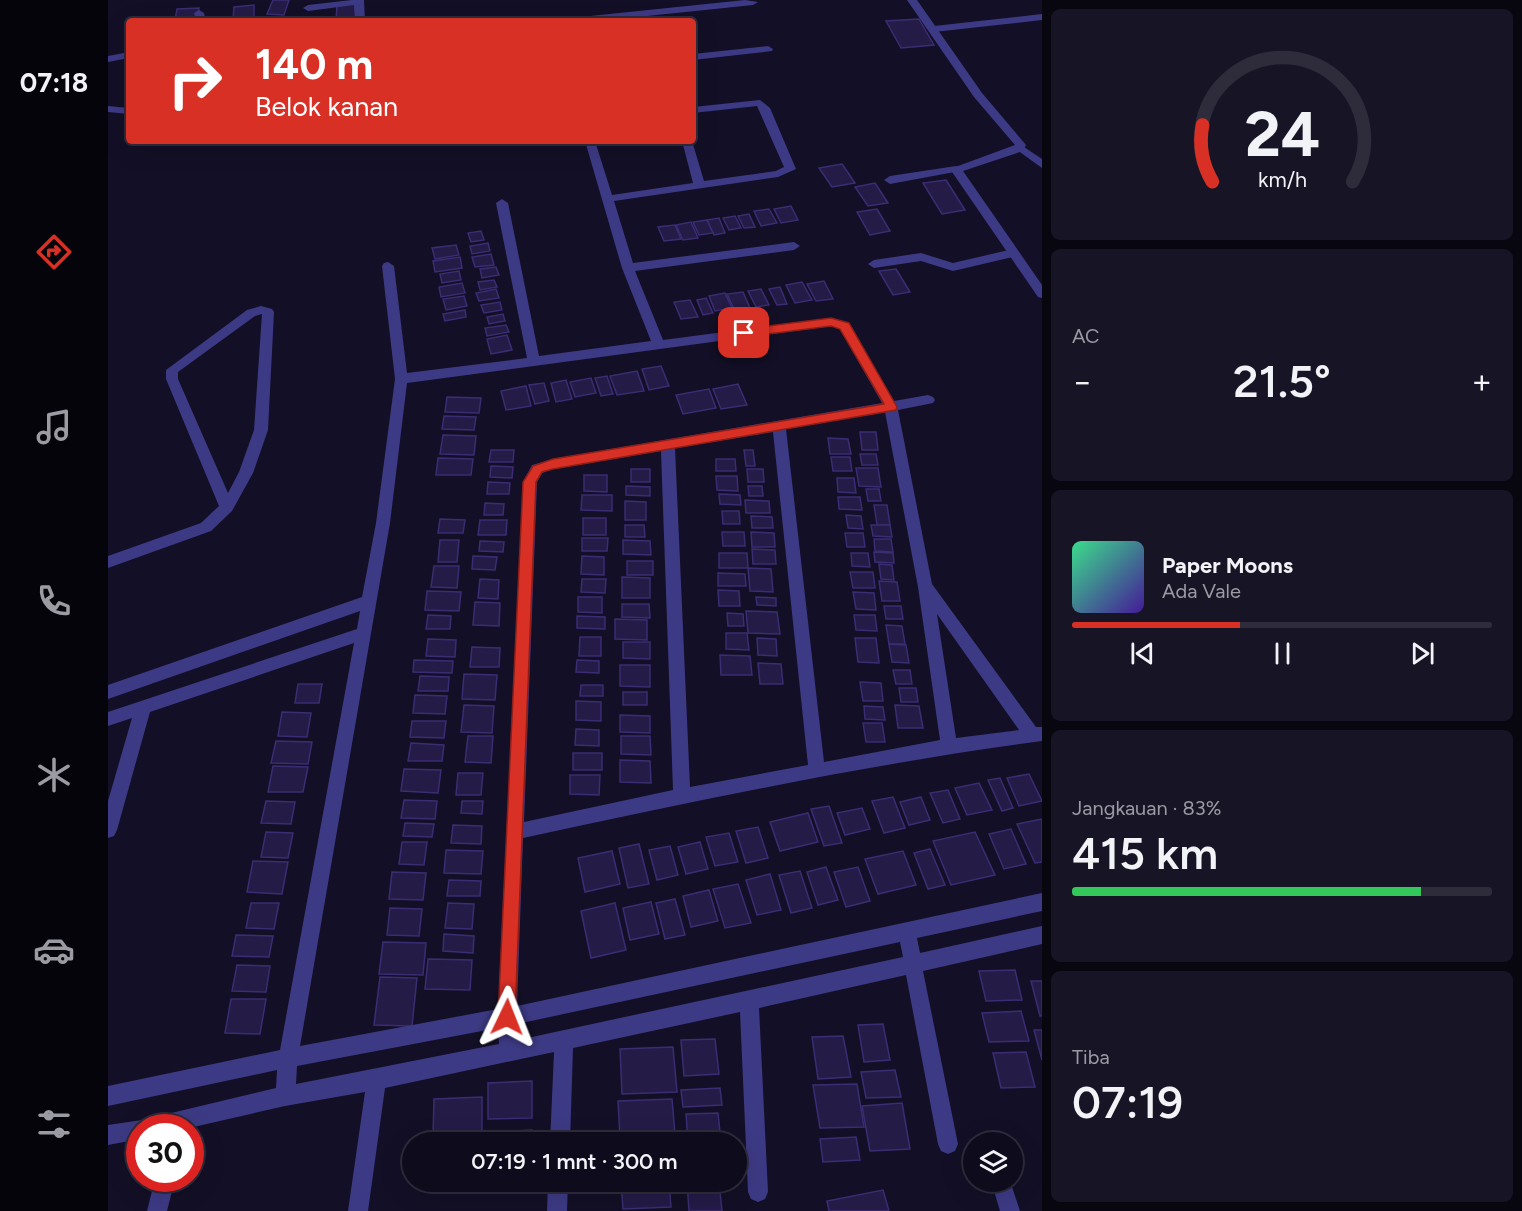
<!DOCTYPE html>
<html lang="id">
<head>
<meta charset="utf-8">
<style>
  body { margin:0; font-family:Figtree,sans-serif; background:#171425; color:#f1f3f6; height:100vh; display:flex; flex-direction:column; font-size:22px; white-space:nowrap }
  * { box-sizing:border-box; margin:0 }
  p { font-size:20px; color:#9b9ba3 }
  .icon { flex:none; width:33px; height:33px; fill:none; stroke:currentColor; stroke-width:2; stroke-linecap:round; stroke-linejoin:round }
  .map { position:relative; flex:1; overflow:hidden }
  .details { display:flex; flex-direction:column; gap:9px; padding:9px; background:#08060f; width:480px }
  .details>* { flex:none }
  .hud { position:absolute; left:18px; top:18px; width:570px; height:126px; border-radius:6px; box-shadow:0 6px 24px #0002,0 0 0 2px #2e2b3b; background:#d93025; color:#fff; overflow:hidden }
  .buttons { position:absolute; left:855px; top:1132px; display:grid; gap:12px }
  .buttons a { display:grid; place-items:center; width:60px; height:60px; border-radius:50%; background:#0e0b1c; box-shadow:0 6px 24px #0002,0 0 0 2px #2e2b3b; font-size:30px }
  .speed { position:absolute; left:18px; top:1114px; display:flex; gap:12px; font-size:30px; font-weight:700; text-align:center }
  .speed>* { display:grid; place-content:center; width:78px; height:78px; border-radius:50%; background:#0e0b1c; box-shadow:0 6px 24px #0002,0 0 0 2px #2e2b3b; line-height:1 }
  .speed .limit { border:9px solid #d22; background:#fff; color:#111 }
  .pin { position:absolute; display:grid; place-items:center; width:51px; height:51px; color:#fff; margin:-26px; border-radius:12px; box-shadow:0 3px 9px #0006 }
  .me { position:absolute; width:66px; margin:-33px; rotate:2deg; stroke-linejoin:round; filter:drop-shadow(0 0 4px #0008) }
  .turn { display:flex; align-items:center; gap:21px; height:126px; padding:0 30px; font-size:27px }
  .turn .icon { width:78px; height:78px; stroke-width:2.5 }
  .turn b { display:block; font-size:42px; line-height:51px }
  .big { font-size:45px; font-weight:600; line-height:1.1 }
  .details .card { flex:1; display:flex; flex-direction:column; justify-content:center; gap:9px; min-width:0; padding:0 21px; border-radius:9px; background:#171425 }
  .details .dial { align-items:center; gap:0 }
  .dial svg { height:156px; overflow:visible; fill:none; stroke:#2e2b3b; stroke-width:7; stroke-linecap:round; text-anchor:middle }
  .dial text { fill:#f1f3f6; stroke:none }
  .song { display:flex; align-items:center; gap:18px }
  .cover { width:72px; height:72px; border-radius:9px; background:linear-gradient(135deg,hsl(150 70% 55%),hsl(260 70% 35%)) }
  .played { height:6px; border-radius:3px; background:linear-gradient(90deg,#d93025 40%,#2e2b3b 40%) }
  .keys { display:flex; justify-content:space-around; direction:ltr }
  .heat { display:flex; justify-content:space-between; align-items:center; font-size:33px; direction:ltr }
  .charge { height:9px; border-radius:4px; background:linear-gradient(90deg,#34c759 83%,#2e2b3b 0) }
  .trip { position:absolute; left:294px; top:1132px; width:345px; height:60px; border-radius:30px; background:#0e0b1c; box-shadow:0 6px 24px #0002,0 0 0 2px #2e2b3b; font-weight:600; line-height:60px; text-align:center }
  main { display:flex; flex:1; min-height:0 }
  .tab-bar { display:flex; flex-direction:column; width:108px; justify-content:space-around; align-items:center; background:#06040b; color:#9b9ba3 }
  .tab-bar .icon { width:42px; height:42px }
  .tab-bar .active { color:#d93025 }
  .tab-bar b { font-size:27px; color:#f1f3f6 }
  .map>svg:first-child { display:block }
  .building { fill:#241b47; stroke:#3b2d73; stroke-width:1.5 }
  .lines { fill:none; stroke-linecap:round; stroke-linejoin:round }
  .minor { fill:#3d3a85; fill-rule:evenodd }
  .tertiary { fill:#3d3a85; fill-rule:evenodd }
  .route { fill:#d93025; stroke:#8d1f18; stroke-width:1.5 }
</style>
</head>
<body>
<main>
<nav class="tab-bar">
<b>07:18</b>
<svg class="icon active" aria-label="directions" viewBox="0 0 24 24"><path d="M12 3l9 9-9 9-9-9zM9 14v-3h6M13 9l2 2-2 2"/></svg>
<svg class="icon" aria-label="music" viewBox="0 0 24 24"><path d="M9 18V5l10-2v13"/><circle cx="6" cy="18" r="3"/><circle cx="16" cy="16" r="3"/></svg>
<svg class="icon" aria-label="phone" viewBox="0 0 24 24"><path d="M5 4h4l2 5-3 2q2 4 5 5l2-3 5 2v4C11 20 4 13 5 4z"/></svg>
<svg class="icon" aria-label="climate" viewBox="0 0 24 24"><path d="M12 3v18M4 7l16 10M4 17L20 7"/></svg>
<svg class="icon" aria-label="car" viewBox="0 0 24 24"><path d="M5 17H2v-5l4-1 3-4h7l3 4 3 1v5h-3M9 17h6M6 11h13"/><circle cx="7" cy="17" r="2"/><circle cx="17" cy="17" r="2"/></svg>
<svg class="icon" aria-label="filters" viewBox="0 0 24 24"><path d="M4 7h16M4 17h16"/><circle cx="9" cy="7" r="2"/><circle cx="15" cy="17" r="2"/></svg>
</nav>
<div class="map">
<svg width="934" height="1211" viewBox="0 0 934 1211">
  <rect width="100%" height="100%" fill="#130f26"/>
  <g class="building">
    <polygon points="165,0 181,0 176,15 159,14"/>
    <polygon points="248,4 248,19 228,20 229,5"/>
    <polygon points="146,5 146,19 125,20 126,7"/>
    <polygon points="91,8 89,19 67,20 69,9"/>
    <polygon points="811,19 826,45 793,48 778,21"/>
    <polygon points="734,164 747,183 724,187 711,168"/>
    <polygon points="838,180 857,210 834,214 815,183"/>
    <polygon points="767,183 780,203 760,206 747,187"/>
    <polygon points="683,206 690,220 673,223 666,209"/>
    <polygon points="661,209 669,223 653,226 646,211"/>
    <polygon points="769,209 782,231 762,235 749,212"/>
    <polygon points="641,214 647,227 636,228 630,216"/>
    <polygon points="627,216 633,228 621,230 615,218"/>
    <polygon points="611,218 617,233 606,235 599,220"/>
    <polygon points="599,220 605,233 591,235 585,222"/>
    <polygon points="583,222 590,238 575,240 568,225"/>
    <polygon points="567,225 573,239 556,241 550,227"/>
    <polygon points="373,231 376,240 363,242 360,233"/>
    <polygon points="380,243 382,251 364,254 362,246"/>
    <polygon points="348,245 351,255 327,259 324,248"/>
    <polygon points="383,254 386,265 367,267 364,257"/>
    <polygon points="352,257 354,268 327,272 325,261"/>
    <polygon points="388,267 391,275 374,278 372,269"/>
    <polygon points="788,269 802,292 785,295 771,271"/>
    <polygon points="351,271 353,280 334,283 332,274"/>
    <polygon points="386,280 389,287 372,290 370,282"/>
    <polygon points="716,281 725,299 708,301 699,284"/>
    <polygon points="694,282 704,300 687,303 678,285"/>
    <polygon points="354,283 357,293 333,297 331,287"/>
    <polygon points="672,287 679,304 669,305 661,289"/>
    <polygon points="388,289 391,298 371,301 368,293"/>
    <polygon points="653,289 661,305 648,307 640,291"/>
    <polygon points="635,292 642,308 627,311 619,294"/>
    <polygon points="617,293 624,308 607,311 601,296"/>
    <polygon points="356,296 359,306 338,310 335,299"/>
    <polygon points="598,298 605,313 595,315 589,300"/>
    <polygon points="582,300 590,317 573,319 566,302"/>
    <polygon points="392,302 394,310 376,313 373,305"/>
    <polygon points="357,310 358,317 337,321 335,314"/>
    <polygon points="395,314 397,321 381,324 379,317"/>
    <polygon points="398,325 401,332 379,336 377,328"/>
    <polygon points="399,335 404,350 383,354 379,339"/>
    <polygon points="553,366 561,386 541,390 534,369"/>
    <polygon points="529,371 536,391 509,395 502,376"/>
    <polygon points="499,376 505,394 493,396 487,378"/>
    <polygon points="483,378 488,393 467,397 462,382"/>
    <polygon points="458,380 464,399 448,402 443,383"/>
    <polygon points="436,383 441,401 427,404 421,385"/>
    <polygon points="630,384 639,405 613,409 605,389"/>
    <polygon points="418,386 423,406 398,410 393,391"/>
    <polygon points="601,389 608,408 575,414 568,395"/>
    <polygon points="339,397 373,398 371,413 337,412"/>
    <polygon points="336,416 368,417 366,430 334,429"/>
    <polygon points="752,432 768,432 770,450 754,450"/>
    <polygon points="335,435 368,436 366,455 332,454"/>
    <polygon points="720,438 740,439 743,454 722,454"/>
    <polygon points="383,450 406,450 405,462 381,462"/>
    <polygon points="636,450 645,450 647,466 638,466"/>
    <polygon points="752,454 768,454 770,465 754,465"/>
    <polygon points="723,457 742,457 744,471 725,471"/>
    <polygon points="330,458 365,459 363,475 328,475"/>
    <polygon points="608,459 627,459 628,471 608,471"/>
    <polygon points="383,466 405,467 404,478 382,477"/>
    <polygon points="748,468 770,468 773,487 751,486"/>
    <rect x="523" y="469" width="19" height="13"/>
    <polygon points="639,469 655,469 656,482 640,482"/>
    <polygon points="476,475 499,475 499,492 476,491"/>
    <polygon points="608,476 629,476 630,491 609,490"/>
    <polygon points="729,478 746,478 748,493 730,492"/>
    <polygon points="380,482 402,483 401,494 379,494"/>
    <polygon points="518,486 542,487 542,496 518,495"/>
    <polygon points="640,486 654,486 655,496 641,496"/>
    <polygon points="758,489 771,489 773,501 760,501"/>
    <polygon points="611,494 632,495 633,505 612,504"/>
    <polygon points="474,495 504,495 504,511 473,510"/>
    <polygon points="730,497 752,497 754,510 731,509"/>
    <polygon points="637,500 661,501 662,513 638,513"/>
    <polygon points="517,501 538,502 538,520 517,520"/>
    <polygon points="377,503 396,504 395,515 376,515"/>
    <polygon points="766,505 779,505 782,525 769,525"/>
    <polygon points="614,511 631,511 632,524 615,524"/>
    <polygon points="738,515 753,516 755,529 740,528"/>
    <polygon points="643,516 664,517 665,528 644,528"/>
    <rect x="475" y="518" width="23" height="17"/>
    <polygon points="332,519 357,520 355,533 330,533"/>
    <polygon points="372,520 399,520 398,535 370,535"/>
    <polygon points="517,525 536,525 537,537 517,537"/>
    <polygon points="763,525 782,525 784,537 765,536"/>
    <polygon points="614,532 636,532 637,546 615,546"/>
    <polygon points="643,532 666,533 667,547 644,547"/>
    <polygon points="737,533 755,533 757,547 739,547"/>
    <polygon points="474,538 500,538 499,551 474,551"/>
    <polygon points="766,539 783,539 785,552 767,551"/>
    <polygon points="332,540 351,540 349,562 330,562"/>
    <polygon points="515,540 542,541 543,555 515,554"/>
    <polygon points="372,541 396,542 395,552 371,551"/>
    <polygon points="644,549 667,550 668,564 645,564"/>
    <polygon points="766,552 785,553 786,563 767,562"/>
    <polygon points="611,553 639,553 640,568 611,568"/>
    <polygon points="743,553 760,553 762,567 744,566"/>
    <polygon points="365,556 389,557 387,570 364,569"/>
    <polygon points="474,556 496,557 496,575 473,574"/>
    <rect x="519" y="561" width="26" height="14"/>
    <polygon points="771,564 784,565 786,580 773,579"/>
    <polygon points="326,566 351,566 349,588 323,587"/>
    <polygon points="640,568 663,569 665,592 642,591"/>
    <polygon points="742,572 765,572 767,588 745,588"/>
    <polygon points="610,573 637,574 638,586 610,586"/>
    <polygon points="514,577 542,578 542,598 514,598"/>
    <polygon points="372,579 391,580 390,599 370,598"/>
    <polygon points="474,579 498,579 497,593 473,592"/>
    <polygon points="771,581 789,582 792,601 774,601"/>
    <polygon points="610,590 631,591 632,606 611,606"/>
    <polygon points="319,591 353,592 351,611 317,610"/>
    <polygon points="745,592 766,593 768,610 748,609"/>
    <polygon points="470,597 494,597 494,613 470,612"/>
    <polygon points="648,597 668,598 668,606 649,605"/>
    <polygon points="367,602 392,603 391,626 365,625"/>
    <polygon points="514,604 541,604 542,618 514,617"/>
    <polygon points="776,606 793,606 795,619 778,619"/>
    <polygon points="638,611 669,612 672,634 640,633"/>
    <polygon points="619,613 635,614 636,626 620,626"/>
    <polygon points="320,615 343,616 342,629 318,629"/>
    <polygon points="746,615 767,615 769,631 748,630"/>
    <polygon points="469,616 497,617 497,629 469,628"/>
    <polygon points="507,619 539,620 539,640 507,639"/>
    <polygon points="778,625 794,626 797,644 781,644"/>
    <polygon points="618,633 639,633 641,650 618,649"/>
    <polygon points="472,637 493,637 493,656 471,656"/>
    <polygon points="649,638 668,639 669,656 650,655"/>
    <polygon points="747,638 768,638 771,663 750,662"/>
    <polygon points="320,639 348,640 347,657 318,656"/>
    <polygon points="515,642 542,642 542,659 515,658"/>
    <polygon points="781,644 798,645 801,663 784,662"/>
    <polygon points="364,647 392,648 391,667 362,667"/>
    <polygon points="612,655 642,656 644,675 613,675"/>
    <polygon points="306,660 345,661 344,673 305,672"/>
    <polygon points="469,660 491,661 491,673 468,672"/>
    <polygon points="650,663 673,664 675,684 652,684"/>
    <polygon points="512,665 542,665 542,687 512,686"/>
    <polygon points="785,670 802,670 804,684 788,684"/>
    <polygon points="356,674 389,675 387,700 354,699"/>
    <polygon points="312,676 341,677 340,691 310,691"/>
    <polygon points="752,682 773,683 775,701 755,701"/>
    <polygon points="190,684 214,684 211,703 187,703"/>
    <polygon points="473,685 495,685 495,696 472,696"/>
    <polygon points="791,688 808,688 810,702 793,702"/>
    <rect x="515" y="692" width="24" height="13"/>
    <polygon points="307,695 339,696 337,714 305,713"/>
    <polygon points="468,701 493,702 493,721 468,720"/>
    <polygon points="356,705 386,706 384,733 353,732"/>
    <polygon points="787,705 811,706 815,728 790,728"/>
    <polygon points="756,706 775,707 777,720 757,719"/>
    <polygon points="174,712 203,713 199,737 170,736"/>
    <polygon points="512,715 542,716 542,733 512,732"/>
    <polygon points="304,721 338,721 336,738 302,737"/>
    <polygon points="755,723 774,723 777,742 758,742"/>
    <polygon points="468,729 491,730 491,746 467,745"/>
    <polygon points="360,736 385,736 383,763 357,762"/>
    <polygon points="513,736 542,736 543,755 513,754"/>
    <polygon points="168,741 204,742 200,764 163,763"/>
    <polygon points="303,743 336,745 334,761 300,761"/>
    <rect x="465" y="753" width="29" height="17"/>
    <polygon points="512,760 542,761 543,783 512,782"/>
    <polygon points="165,766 200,767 195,792 160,792"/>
    <polygon points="296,769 333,770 330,793 293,791"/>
    <polygon points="350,773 375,773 373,795 348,795"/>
    <polygon points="921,774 934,801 911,806 899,778"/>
    <polygon points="462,775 492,775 491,795 462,794"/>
    <polygon points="892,778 905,808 894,811 880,780"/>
    <polygon points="871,783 884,810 859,815 847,788"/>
    <polygon points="840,790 852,819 835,823 822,793"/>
    <polygon points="785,797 797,828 776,833 764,801"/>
    <polygon points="813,797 822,820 801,825 792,802"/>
    <polygon points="296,800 329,801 327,819 293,818"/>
    <polygon points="158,801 187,802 183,824 153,823"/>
    <polygon points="354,801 375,801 374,814 353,813"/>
    <polygon points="721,806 734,843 716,846 703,809"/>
    <polygon points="754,808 762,829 737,835 729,813"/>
    <polygon points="700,813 710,842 672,851 662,822"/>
    <polygon points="934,819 934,862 927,863 909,824"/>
    <polygon points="297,823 326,824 324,837 295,836"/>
    <polygon points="345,825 374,826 373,844 343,843"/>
    <polygon points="650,827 660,858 638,863 628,831"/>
    <polygon points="903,829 918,864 896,869 881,834"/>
    <polygon points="158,832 185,833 180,858 153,857"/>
    <polygon points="867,832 887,875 843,885 825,841"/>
    <polygon points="621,833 630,862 607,866 598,837"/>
    <polygon points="294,842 319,842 316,865 291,864"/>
    <polygon points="592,842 600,869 578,874 570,847"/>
    <polygon points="531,844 541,884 520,888 511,848"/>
    <polygon points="562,846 570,875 549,880 541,850"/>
    <polygon points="822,849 837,885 820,889 806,853"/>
    <polygon points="338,850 375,851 373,874 336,873"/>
    <polygon points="504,851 512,884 477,892 470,858"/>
    <polygon points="795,851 808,885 770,894 757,859"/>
    <polygon points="145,861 180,862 174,894 139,892"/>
    <polygon points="718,867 730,900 710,905 699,872"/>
    <polygon points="750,867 762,901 738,907 726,872"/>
    <polygon points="692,871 704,908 683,913 671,875"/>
    <polygon points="284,872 318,873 315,900 281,899"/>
    <polygon points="662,874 673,910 649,915 638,880"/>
    <polygon points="341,880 373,881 372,896 339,896"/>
    <polygon points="630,884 643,923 617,928 605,889"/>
    <polygon points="601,890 610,921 583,927 575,896"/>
    <polygon points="567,899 577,935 557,939 548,903"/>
    <polygon points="543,902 551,934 522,940 515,908"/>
    <polygon points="143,903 171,903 166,929 138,928"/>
    <polygon points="340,903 366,904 364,929 337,928"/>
    <polygon points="507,903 518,950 483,958 473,911"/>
    <polygon points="282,908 314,909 311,936 279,935"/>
    <polygon points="336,934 366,936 365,953 335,951"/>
    <polygon points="128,935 165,936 161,957 124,956"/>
    <polygon points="275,942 318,943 315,975 271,974"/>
    <polygon points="320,959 364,960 362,990 317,989"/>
    <polygon points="129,965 162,966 158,992 124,991"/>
    <polygon points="907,970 914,1000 878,1001 871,971"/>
    <polygon points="272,977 309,978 304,1026 266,1025"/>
    <polygon points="923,981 934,981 934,1016 932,1016"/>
    <polygon points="123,999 158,999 152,1034 117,1033"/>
    <polygon points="913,1011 921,1041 881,1042 874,1013"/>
    <polygon points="775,1024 782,1060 756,1062 750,1025"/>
    <polygon points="926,1030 934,1030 934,1060"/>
    <polygon points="735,1036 743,1077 710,1079 704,1037"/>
    <polygon points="607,1039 611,1074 576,1076 573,1040"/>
    <polygon points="565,1047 569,1092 514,1094 512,1049"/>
    <polygon points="918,1052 927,1087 893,1088 885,1053"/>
    <polygon points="787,1070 793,1097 758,1098 753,1072"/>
    <polygon points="424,1081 424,1118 380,1119 380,1083"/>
    <polygon points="749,1084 756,1127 712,1128 705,1085"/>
    <polygon points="612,1088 614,1105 575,1107 573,1090"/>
    <polygon points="374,1097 374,1132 325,1135 326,1099"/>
    <polygon points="564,1099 567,1134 512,1137 510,1101"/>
    <polygon points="794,1103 802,1149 762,1151 754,1106"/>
    <polygon points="610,1113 613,1142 580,1143 578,1114"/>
    <polygon points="424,1130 425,1143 389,1143 389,1132"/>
    <polygon points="748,1137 752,1160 715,1162 712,1139"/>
    <polygon points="316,1182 368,1182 368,1188 316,1191"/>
    <polygon points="513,1182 561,1182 563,1207 515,1209"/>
    <polygon points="579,1182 611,1182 614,1211 581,1211"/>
    <polygon points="775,1190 781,1211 721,1211 719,1201"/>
  </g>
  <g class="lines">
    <g class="minor">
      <polygon points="244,0 256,0 257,21 247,21 246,5 200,11 195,8 200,5"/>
      <polygon points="637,0 650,2 645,5 491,21 458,21 463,18"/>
      <polygon points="91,10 96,13 98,21 88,21 86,13"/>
      <polygon points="934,14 934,20 826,32 821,29 826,26"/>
      <polygon points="660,46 665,49 664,51 585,60 585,54"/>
      <polygon points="21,52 21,58 0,62 0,56"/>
      <path d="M652,100L662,108L688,169L670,177L506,201L525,263L686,242L692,246L686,250L527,271L555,340L723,318L740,323L786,401L820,395L825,397L827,400L825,403L790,410L824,584L928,727H934V741C760,764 588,801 415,838L409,1006L934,893V911L809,938L812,953L934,926V944L815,971L850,1144L847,1151L840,1154L833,1151L830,1144L798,975L651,1008L660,1192L657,1199L650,1202L643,1199L640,1192L632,1012L465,1048L462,1143H442L446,1052L277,1088L260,1211H240L257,1092L177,1106L81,1128H32V1139L0,1145V1125L34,1120L168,1088L169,1070L0,1106V1086L172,1050L246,643L42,712L9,830L6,836L0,838V801L24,718L0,726V712L249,629L252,611L0,699V685L254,597L268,523L287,379L274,266L276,263L280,262L286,266L299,373L419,358L388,203L394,199L400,203L431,356L543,341L514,268L477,141H487L504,195L585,183L574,141H584L596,181L668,171L676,167L649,106L585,113V107ZM723,326L732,329L774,403L445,459L424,465L415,482L390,1009L192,1046L282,523L299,383ZM777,412L810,587L832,740L716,762L678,429ZM665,432L700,765L582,787L567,448ZM553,451L565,790L416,822L429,482L434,473L445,469ZM829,614L911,730L848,738ZM792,942L795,957L410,1040L409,1024ZM390,1028L391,1044L188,1084L189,1066Z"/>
      <polygon points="0,106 21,108 21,114 0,112"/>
      <polygon points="913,145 934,159 934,168 909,150 909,146"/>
      <polygon points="848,166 852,167 852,171 782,184 776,180 782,176"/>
      <polygon points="905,249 909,250 909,256 845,271 813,261 766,268 760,264 766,260 813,253 845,263"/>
      <path d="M153,306L164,309L166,312L160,430L145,473L124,511L103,531L0,568V556L93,523L111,506L58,379V370L139,310ZM154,314L146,430L131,472L120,493L70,379V372L147,316Z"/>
      <polygon points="47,1179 67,1179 59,1211 39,1211"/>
      <polygon points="440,1182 460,1182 459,1211 439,1211"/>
      <polygon points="897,1184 904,1187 912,1211 892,1211 887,1194 890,1187"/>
    </g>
    <polygon class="tertiary" points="799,0 809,0 874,93 918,145 915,151 855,171 934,285 934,298 930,297 842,169 907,145 866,97"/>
  </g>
  <polygon class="route" points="723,318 741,323 789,407 788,410 445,469 434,472 428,482 407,1017 405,1023 399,1026 393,1023 390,1017 415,482 425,466 445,459 776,404 732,329 723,326 636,337 631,333 636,329"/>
</svg>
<div class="buttons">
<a><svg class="icon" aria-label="layers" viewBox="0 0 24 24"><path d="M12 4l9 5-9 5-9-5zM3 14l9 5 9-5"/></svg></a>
</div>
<div class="speed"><div class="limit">30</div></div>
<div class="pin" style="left:636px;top:333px;background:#d93025"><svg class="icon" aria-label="arrive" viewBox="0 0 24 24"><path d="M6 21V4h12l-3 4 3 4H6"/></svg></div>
<svg class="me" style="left:399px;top:1017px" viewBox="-20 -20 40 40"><path d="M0-17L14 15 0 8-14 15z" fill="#d93025" stroke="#fff" stroke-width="4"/></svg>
<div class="trip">07:19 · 1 mnt · 300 m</div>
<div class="hud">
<div class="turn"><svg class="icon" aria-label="right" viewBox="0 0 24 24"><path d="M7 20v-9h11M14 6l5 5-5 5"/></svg><div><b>140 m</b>Belok kanan</div></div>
</div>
</div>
<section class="details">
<div class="card dial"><svg viewBox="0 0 100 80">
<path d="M14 69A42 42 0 1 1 86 69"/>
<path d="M14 69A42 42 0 0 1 9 40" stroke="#d93025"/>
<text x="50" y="56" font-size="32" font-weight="700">24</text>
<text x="50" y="72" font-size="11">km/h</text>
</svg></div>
<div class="card"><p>AC</p>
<div class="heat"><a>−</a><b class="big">21.5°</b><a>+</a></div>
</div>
<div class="card">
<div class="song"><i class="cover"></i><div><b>Paper Moons</b><p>Ada Vale</p></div></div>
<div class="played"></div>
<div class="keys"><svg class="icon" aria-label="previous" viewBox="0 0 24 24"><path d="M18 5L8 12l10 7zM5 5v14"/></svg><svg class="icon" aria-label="pause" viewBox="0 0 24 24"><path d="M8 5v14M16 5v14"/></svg><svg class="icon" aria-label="next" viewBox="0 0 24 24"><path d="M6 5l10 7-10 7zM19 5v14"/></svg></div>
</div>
<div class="card"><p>Jangkauan · 83%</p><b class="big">415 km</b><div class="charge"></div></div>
<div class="card"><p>Tiba</p><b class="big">07:19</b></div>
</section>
</main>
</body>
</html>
